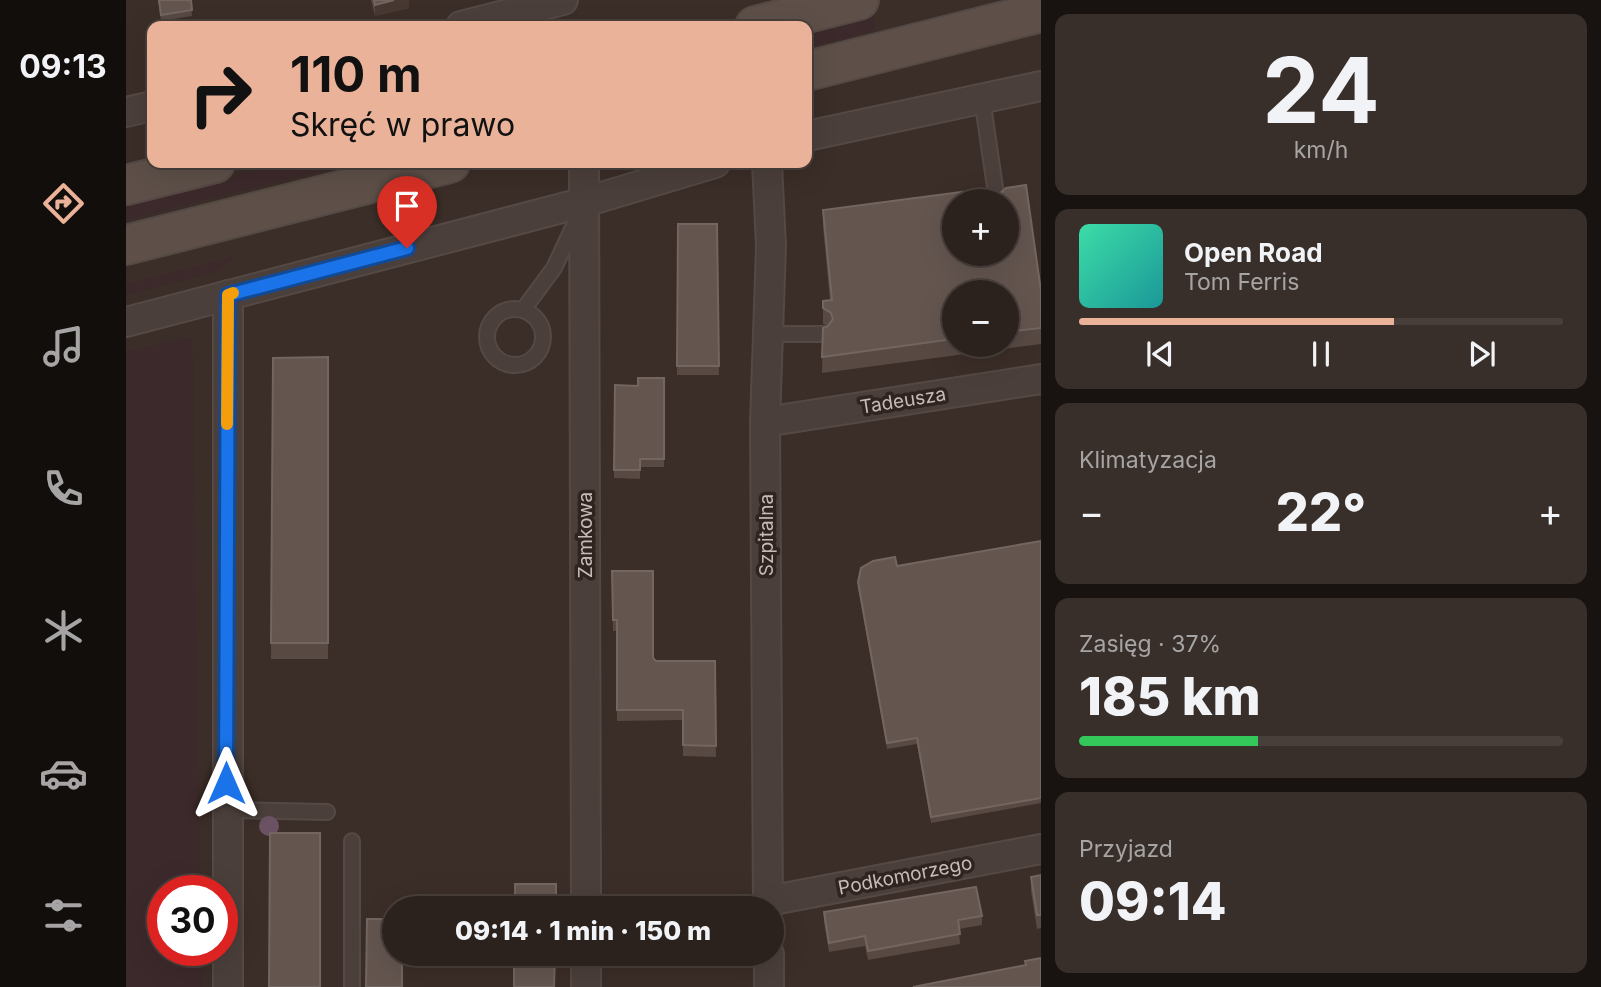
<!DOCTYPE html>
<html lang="pl">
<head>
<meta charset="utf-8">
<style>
  body { margin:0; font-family:Inter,sans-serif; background:#382f2a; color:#f1f3f6; height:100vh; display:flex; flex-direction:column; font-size:26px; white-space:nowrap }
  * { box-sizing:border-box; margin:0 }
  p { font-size:23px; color:#a6a4a4 }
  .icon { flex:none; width:38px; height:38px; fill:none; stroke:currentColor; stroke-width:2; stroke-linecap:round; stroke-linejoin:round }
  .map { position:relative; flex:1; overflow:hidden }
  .drawer { display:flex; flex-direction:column; gap:14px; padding:14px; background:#181310; width:560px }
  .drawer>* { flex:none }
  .banner { position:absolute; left:21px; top:21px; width:665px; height:147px; border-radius:14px; box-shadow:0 7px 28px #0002,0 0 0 2px #483f3b; background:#eab298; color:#111; overflow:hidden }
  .tools { position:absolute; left:816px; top:189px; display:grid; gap:14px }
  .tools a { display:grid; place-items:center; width:77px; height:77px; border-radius:50%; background:#2c221d; box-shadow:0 7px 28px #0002,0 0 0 2px #483f3b; font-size:35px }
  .speed { position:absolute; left:21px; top:875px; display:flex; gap:14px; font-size:35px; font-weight:700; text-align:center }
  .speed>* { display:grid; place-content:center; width:91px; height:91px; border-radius:50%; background:#2c221d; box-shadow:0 7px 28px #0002,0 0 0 2px #483f3b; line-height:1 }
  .speed .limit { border:10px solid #d22; background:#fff; color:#111 }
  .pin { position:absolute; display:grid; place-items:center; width:60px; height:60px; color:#fff; margin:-72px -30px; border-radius:50% 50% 50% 0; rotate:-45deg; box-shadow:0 0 7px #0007 }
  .pin .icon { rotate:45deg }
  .me { position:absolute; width:77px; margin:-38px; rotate:0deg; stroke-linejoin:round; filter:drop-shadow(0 0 5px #0008) }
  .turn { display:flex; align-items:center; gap:24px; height:147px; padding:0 28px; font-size:32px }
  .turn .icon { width:91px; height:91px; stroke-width:2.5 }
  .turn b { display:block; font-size:49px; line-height:60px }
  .big { font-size:52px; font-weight:800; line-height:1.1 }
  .drawer .widget { flex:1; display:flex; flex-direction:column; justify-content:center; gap:10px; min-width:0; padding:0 24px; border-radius:14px; background:#382f2a }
  .drawer .dial { align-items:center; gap:0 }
  .dial b { font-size:91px; line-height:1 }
  .song { display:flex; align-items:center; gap:21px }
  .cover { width:84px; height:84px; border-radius:10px; background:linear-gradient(135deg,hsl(160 70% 55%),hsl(180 70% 35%)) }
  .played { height:7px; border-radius:4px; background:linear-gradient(90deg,#eab298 65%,#483f3b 65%) }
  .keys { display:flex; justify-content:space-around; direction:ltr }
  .heat { display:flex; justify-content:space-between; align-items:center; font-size:38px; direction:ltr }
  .charge { height:10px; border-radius:5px; background:linear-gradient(90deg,#34c759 37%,#483f3b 0) }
  .trip { position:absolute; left:256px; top:896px; width:402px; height:70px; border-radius:35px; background:#2c221d; box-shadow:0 7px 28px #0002,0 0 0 2px #483f3b; font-weight:800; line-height:70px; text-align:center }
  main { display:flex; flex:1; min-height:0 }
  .menu { display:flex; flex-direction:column; width:126px; justify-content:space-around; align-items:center; background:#120e0c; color:#a6a4a4 }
  .menu .icon { width:49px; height:49px }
  .menu .active { color:#eab298 }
  .menu b { font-size:32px; color:#f1f3f6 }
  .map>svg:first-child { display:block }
  .green { fill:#3c292c }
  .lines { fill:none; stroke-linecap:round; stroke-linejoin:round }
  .service-casing { stroke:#544944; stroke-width:18 }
  .minor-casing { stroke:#544944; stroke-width:32 }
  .secondary-casing { stroke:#544944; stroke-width:42 }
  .service { stroke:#4b3f3b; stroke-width:14 }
  .minor { stroke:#4b3f3b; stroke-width:28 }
  .secondary { stroke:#5e5049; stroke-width:38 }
  .tree { fill:#6b5263 }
  .wall { fill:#584943; fill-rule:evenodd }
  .shaded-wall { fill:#483832 }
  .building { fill:#64554f; stroke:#736560; stroke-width:2; fill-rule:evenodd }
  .route-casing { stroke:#114b97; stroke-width:18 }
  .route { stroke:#1a73e8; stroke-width:12 }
  .slow { stroke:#f59e0b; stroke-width:12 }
  .labels { text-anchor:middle; stroke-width:7; stroke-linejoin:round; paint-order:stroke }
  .street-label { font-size:19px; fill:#c6bcb7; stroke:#302420 }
</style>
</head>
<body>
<main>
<nav class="menu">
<b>09:13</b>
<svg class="icon active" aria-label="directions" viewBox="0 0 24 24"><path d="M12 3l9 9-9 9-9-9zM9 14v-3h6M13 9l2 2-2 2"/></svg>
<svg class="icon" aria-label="music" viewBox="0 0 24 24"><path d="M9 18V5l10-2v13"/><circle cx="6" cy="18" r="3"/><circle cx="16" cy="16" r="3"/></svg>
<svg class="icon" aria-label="phone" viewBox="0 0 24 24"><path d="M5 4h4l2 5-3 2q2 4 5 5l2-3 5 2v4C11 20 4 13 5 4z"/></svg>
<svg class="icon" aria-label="climate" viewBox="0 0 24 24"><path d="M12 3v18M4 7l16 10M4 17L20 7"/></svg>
<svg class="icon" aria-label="car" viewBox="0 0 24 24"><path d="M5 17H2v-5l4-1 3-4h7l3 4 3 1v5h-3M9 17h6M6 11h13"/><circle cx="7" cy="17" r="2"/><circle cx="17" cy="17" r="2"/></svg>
<svg class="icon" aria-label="filters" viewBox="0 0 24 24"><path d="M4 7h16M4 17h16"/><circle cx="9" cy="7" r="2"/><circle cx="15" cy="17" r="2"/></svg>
</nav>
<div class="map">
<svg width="915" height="987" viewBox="0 0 915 987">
  <rect width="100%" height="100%" fill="#3b2d27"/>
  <g class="green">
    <polygon points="748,15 749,30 681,48 681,32"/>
    <polygon points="161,163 225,163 0,220 0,203"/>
    <polygon points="109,257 92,271 0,295 0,284"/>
    <polygon points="66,337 74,891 37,891 37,950 74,950 75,987 0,987 0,352"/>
  </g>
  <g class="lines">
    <defs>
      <g id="service">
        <polyline points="856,98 871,201"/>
        <circle cx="389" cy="337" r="28"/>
        <polyline points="397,310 428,268 451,219"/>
        <polyline points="643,334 697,334"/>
        <polyline points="100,810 201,812"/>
        <polyline points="226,987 226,841"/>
      </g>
      <g id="minor">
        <polyline points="335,26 437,0"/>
        <polyline points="0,112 26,106"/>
        <polyline points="681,136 915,86"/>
        <polyline points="458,163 460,908"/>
        <polyline points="641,163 645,246 639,422 642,908"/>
        <polyline points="0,322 459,202 589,163"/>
        <polyline points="639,422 915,379"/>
        <polyline points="642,901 915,849"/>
        <polyline points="460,954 460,987"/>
        <polyline points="643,954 643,987"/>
        <polyline points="102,987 102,295"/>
      </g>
      <g id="secondary">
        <polyline points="629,26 733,0"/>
        <polyline points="681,71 915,12"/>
        <polyline points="0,185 89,163"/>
        <polyline points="0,245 324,163"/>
      </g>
    </defs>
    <use href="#service" class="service-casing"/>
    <use href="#minor" class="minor-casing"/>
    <use href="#secondary" class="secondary-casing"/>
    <use href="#service" class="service"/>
    <use href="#minor" class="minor"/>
    <use href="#secondary" class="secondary"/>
  </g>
  <circle class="tree" cx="143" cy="826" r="10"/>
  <g class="wall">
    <polygon points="32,0 65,0 66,16 35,21"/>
    <polygon points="245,0 283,0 283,8 249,16"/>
    <path d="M851,192L915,291V344L696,373L697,328L701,326L697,324V301H704L697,226V210ZM828,292H880V345H828Z"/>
    <polygon points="552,224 591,224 593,375 551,375"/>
    <polygon points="202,357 202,659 145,659 147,358"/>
    <polygon points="538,378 538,467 514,467 514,479 488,478 489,385 512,386"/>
    <polygon points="915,541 915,803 805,823 791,744 761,749 732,588 732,582 771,566"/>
    <polygon points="486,571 527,658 530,661 589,661 590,757 557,756 557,720 491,721 491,631 487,631"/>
    <polygon points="915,875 915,928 911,929 905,891 905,877"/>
    <polygon points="698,912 856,916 856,925 833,929 834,944 742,960 739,946 703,952 698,922"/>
  </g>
  <polygon class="shaded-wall" points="268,0 283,0 283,8 249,16 249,5"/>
  <g class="building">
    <polygon points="33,0 65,0 66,10 35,15"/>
    <polygon points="248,0 268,0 249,5"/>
    <path d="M900,185L915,291V328L880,332V292H828V339L696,357L697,328L702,326L707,319L705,313L697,308V301L706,300L697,210L851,190V192L863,190L872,195L880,188ZM828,201H880V254H828Z"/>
    <polygon points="552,224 591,224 593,366 551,366"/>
    <polygon points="202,357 202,643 145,643 147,358"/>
    <polygon points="512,378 538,378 538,459 514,459 514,470 488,470 489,385 512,386"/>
    <polygon points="915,541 915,798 805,817 791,738 761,743 732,582 735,568 747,561 769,557 771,566"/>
    <polygon points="486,571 527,571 527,658 530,661 589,661 590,746 557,745 557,710 491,710 491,620 487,620"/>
    <polygon points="144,833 194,833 194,987 143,987"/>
    <polygon points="915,875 915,915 911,915 905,877"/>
    <rect x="389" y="884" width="41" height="24"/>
    <polygon points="850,887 856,916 832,920 834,934 742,951 739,936 703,943 698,912"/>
    <polygon points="241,919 268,919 268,954 276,954 276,987 240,987"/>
    <polygon points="388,954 429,954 428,987 388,987"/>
    <polygon points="915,958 915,987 787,987 900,965 899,961"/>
  </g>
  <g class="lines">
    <defs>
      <polyline id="route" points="100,783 102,295 281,248"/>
    </defs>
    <use href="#route" class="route-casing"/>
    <use href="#route" class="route"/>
    <polyline class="slow" points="101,424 102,295 107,293"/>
  </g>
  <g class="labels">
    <g class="street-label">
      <text transform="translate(777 400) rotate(-9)" y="7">Tadeusza</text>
      <text transform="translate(459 535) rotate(-90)" y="7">Zamkowa</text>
      <text transform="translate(640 535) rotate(-90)" y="7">Szpitalna</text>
      <text transform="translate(779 875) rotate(-11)" y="7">Podkomorzego</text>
    </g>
  </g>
</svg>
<div class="tools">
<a>+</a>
<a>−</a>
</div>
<div class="speed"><div class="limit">30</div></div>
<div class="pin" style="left:281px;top:248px;background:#d93025"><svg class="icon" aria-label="arrive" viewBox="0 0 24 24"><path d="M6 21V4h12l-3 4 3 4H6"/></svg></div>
<svg class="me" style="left:100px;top:783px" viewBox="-20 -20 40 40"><path d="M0-17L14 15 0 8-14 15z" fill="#1a73e8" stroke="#fff" stroke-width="4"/></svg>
<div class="trip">09:14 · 1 min · 150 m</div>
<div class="banner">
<div class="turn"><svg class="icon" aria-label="right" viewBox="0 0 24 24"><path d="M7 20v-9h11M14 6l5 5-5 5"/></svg><div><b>110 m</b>Skręć w prawo</div></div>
</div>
</div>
<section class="drawer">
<div class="widget dial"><b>24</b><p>km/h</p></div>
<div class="widget">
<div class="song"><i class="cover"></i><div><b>Open Road</b><p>Tom Ferris</p></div></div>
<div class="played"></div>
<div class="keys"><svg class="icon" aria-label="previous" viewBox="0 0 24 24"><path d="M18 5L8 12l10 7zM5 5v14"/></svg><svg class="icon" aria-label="pause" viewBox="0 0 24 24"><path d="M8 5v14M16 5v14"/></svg><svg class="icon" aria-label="next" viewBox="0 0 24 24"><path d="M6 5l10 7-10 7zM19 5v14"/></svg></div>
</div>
<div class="widget"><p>Klimatyzacja</p>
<div class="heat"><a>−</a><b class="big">22°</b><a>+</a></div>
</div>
<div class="widget"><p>Zasięg · 37%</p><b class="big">185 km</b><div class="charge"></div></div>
<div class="widget"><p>Przyjazd</p><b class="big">09:14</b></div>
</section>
</main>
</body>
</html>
